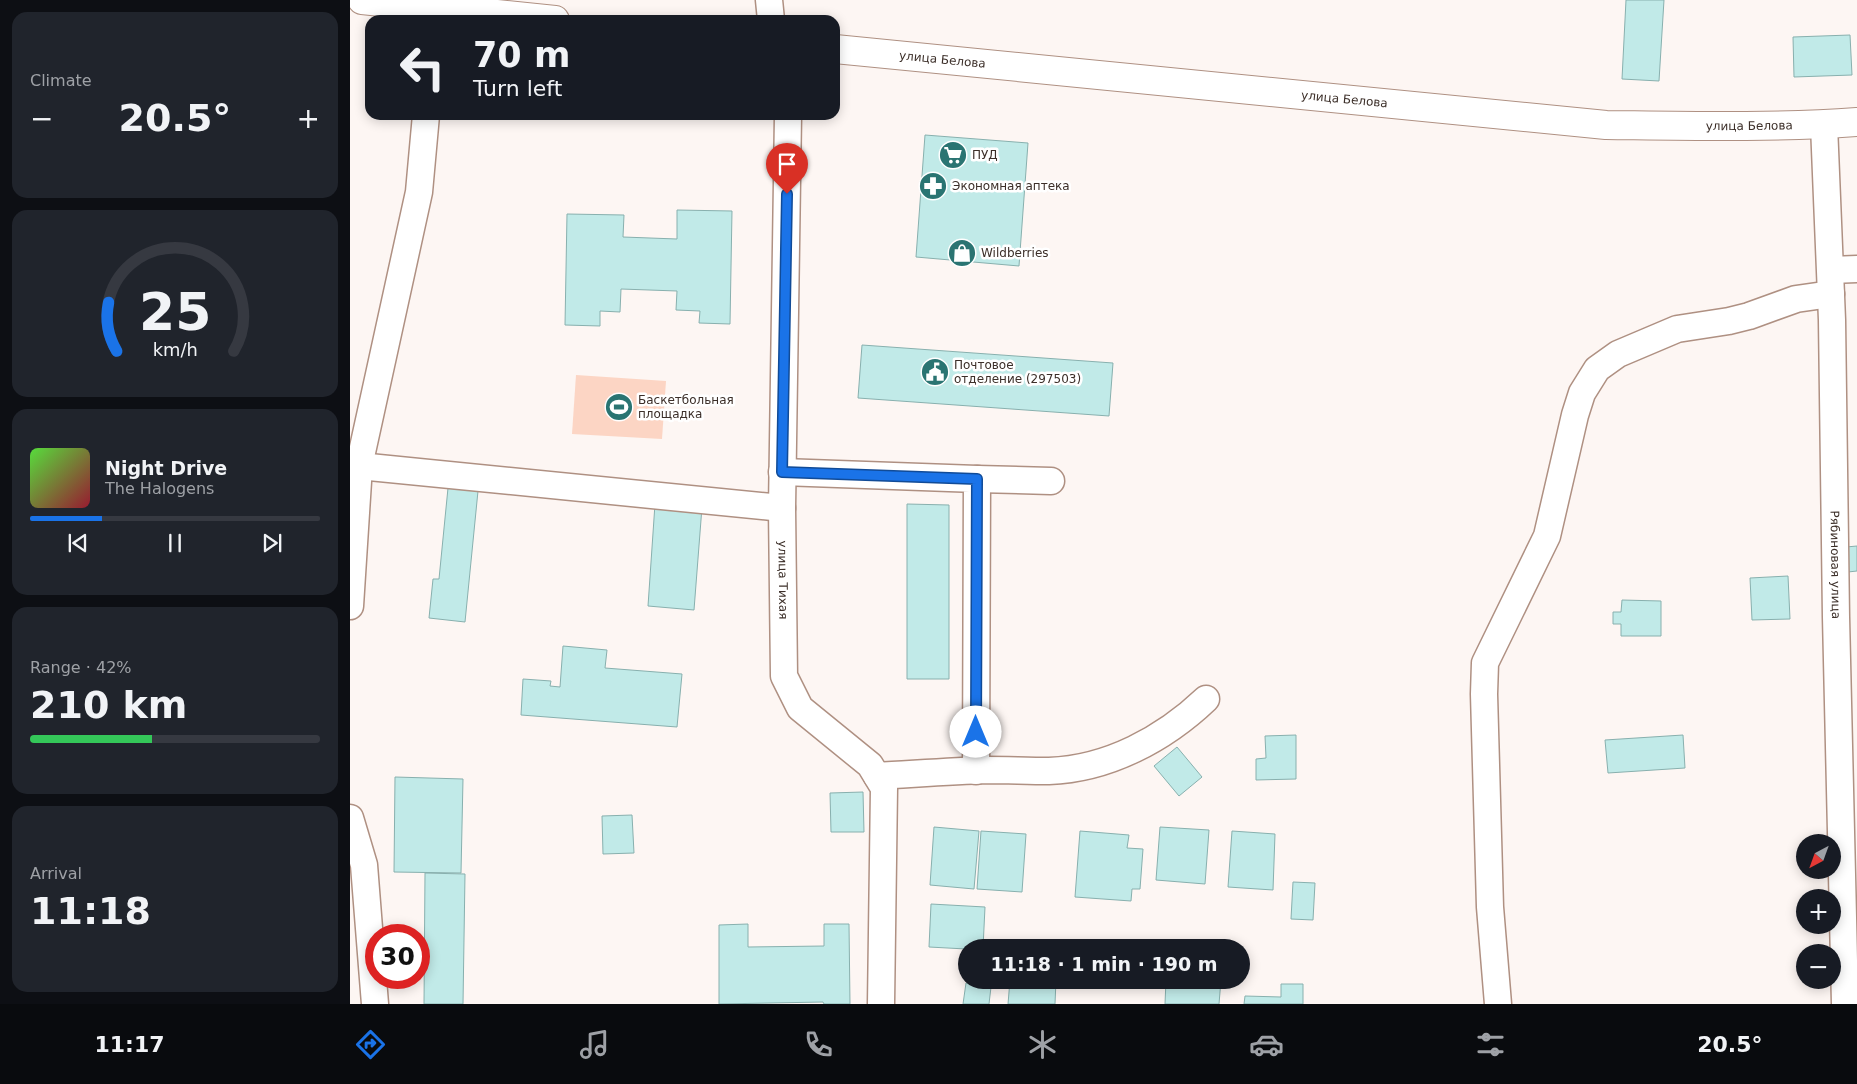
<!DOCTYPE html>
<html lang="en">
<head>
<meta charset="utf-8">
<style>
  body { margin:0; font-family:"DejaVu Sans",sans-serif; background:#20242c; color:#f1f3f6; height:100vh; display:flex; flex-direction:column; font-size:19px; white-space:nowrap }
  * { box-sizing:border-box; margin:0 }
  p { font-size:16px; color:#9ea1a6 }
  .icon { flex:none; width:28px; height:28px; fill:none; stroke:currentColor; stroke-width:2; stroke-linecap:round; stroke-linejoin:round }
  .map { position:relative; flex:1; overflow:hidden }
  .drawer { display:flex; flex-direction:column; gap:12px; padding:12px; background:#0d0f14; width:350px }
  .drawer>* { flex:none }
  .top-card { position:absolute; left:15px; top:15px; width:475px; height:105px; border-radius:15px; box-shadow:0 2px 12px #0003; background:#171b24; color:#f1f3f6; overflow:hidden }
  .needle { width:32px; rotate:221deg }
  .controls { position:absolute; left:1446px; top:834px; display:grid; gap:10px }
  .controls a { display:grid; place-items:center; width:45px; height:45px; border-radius:50%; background:#171b24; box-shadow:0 2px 12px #0003; font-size:25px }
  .speed { position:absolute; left:15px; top:924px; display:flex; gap:10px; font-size:25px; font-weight:700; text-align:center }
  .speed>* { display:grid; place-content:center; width:65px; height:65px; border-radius:50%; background:#171b24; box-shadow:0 2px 12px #0003; line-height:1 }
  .speed .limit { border:8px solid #d22; background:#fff; color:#111 }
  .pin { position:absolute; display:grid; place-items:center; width:42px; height:42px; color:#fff; margin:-51px -21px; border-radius:50% 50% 50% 0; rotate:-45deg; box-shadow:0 0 5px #0007 }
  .pin .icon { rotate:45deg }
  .me { position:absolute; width:55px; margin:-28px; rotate:0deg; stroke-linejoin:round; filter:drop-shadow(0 0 4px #0008) }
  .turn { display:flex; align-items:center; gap:18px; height:105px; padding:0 25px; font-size:22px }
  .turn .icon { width:65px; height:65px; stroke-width:2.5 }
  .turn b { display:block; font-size:35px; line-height:42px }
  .big { font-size:38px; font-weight:700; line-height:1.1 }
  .drawer .card { flex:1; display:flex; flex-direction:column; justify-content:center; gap:8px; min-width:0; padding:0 18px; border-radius:15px; background:#20242c }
  .drawer .dial { align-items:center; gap:0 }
  .dial svg { height:130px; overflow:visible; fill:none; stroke:#363941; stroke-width:7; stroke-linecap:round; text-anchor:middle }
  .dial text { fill:#f1f3f6; stroke:none }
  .song { display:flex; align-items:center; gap:15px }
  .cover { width:60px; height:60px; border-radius:8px; background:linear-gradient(135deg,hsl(110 70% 55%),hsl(350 70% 35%)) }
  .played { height:5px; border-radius:2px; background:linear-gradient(90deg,#1a73e8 25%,#363941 25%) }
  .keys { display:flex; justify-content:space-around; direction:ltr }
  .heat { display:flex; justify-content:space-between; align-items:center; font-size:28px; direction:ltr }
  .charge { height:8px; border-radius:4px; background:linear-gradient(90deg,#34c759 42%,#363941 0) }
  .trip { position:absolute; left:608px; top:939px; width:292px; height:50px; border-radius:25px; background:#171b24; box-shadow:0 2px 12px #0003; font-weight:700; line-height:50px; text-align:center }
  .menu { display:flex; height:80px; justify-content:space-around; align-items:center; background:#090b0e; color:#9ea1a6 }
  .menu .icon { width:35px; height:35px }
  .menu .on { color:#1a73e8 }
  .menu b { font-size:22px; color:#f1f3f6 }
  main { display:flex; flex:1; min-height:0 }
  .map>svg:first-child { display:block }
  .green { fill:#fcd5c4 }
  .building { fill:#c1eae8; stroke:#88b0ae }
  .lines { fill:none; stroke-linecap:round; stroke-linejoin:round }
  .minor-casing { stroke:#af9082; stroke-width:29 }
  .major-casing { stroke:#af9082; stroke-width:30 }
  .minor { stroke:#fff; stroke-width:26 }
  .major { stroke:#fff; stroke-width:28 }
  .route-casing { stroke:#114b97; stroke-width:12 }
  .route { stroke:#1a73e8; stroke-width:9 }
  .labels { text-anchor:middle; stroke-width:5; stroke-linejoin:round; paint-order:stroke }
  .street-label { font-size:12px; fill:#3c2f29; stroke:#fff }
  .poi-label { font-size:12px; fill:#3c2f29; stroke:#fff; text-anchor:start }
</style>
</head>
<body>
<main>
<section class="drawer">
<div class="card"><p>Climate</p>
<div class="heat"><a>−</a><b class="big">20.5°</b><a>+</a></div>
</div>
<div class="card dial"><svg viewBox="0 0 100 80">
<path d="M14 69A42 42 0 1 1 86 69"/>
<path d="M14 69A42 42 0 0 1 9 39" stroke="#1a73e8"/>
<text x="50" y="56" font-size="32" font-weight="700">25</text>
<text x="50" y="72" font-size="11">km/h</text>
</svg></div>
<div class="card">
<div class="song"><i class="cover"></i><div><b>Night Drive</b><p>The Halogens</p></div></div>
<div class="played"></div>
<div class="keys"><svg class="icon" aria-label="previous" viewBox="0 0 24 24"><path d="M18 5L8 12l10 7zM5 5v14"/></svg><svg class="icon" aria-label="pause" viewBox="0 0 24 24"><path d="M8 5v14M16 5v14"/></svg><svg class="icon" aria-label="next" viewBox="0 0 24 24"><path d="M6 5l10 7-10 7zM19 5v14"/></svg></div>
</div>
<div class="card"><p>Range · 42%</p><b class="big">210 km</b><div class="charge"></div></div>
<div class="card"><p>Arrival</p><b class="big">11:18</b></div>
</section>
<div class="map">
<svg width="1507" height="1004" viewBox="0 0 1507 1004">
  <rect width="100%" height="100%" fill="#fdf6f3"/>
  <polygon class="green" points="226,375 316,381 312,439 222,434"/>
  <g class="building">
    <polygon points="1276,0 1314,0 1309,81 1272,79"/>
    <polygon points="1500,35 1502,75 1444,77 1443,37"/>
    <polygon points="575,135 678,143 669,266 566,257"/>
    <polygon points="327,210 382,211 380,324 349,323 350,311 326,310 327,291 271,289 270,312 250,311 250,326 215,325 217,214 274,215 273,237 327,239"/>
    <polygon points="512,345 763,363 759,416 508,398"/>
    <polygon points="98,488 128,491 115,622 79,618 83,579 89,579"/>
    <polygon points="305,504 352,507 344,610 298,606"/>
    <polygon points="557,504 599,505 599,679 557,679"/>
    <polygon points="1507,546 1507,571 1498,572 1496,547"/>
    <polygon points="1438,576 1440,619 1402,620 1400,578"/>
    <polygon points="1272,600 1311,601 1311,636 1271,636 1271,624 1263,624 1263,612 1271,612"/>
    <polygon points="213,646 257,650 255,668 332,674 327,727 171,715 173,679 201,681 200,686 210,687"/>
    <polygon points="946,735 946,779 906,780 906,759 916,758 915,736"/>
    <polygon points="1333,735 1335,768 1258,773 1255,740"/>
    <polygon points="827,747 852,777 829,796 804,766"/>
    <polygon points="45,777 113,779 111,873 44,872"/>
    <polygon points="513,792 514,832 481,832 480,793"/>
    <polygon points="282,815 284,853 253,854 252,816"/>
    <polygon points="584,827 629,831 624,889 580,885"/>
    <polygon points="810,827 859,830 855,884 806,880"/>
    <polygon points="631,831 676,834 672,892 627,889"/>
    <polygon points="730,831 779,835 777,848 793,849 790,889 782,889 781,901 725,897"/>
    <polygon points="882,831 925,834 923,890 878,887"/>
    <polygon points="75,873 115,874 113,1004 74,1004"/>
    <polygon points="943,882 965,883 963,920 941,919"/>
    <polygon points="581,904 635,907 633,948 616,948 616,949 579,947"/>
    <polygon points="398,924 398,947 474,946 474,924 499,924 500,1004 474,1004 473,1002 369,1004 369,925"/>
    <polygon points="660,980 706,980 705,1004 658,1004"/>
    <polygon points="816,980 871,980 869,1004 815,1004"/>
    <polygon points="616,983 641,987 639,1004 613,1004"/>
    <polygon points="931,984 953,984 953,1004 894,1004 895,996 931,997"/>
  </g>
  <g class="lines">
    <defs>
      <g id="minor">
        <polyline points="419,0 421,20"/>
        <path id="s1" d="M438,115L432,508L434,676L450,708L520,765L534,788L531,1004"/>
        <path id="s2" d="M1474,125L1482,320L1486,617L1495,1004"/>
        <polyline points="1481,270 1507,269"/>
        <polyline points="9,466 432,508"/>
        <polyline points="432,472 627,479 626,771"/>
        <polyline points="627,479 701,481"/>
        <polyline points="0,606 9,466 69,192 76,115"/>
        <path d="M527,776C564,774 601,771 638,770C658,770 678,771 699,771C758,769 814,739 856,699"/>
        <polyline points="0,818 14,865 25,1004"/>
        <polyline points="1148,1004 1140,907 1134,694 1135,663 1197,536 1225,415 1232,393 1247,369 1268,354 1327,329 1379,321 1399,316 1446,299 1481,294"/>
      </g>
      <g id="major">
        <polyline points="12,0 205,20"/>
        <path id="s3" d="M485,49L1256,125C1340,126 1424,128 1507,122"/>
      </g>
    </defs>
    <use href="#minor" class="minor-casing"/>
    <use href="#major" class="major-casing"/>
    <use href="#minor" class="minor"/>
    <use href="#major" class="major"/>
  </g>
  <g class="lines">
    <defs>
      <polyline id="route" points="437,194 432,472 627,479 626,732"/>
    </defs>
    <use href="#route" class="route-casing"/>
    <use href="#route" class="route"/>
  </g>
  <defs>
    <symbol id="supermarket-disc" viewBox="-11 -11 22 22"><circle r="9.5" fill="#2a7472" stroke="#fff"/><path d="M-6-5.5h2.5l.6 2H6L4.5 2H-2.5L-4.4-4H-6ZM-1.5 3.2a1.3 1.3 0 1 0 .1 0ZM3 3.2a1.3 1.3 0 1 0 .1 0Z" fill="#fff"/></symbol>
    <symbol id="pharmacy-disc" viewBox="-11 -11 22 22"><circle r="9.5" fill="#2a7472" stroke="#fff"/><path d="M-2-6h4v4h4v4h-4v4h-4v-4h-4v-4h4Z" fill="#fff"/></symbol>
    <symbol id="shop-disc" viewBox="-11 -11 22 22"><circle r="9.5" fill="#2a7472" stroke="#fff"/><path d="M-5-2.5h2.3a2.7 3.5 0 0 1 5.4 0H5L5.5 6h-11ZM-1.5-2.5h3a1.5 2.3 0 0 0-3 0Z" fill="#fff"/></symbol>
    <symbol id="civic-disc" viewBox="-11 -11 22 22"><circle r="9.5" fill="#2a7472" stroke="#fff"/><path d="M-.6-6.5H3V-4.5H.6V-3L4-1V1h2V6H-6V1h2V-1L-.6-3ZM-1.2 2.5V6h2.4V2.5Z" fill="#fff"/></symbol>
    <symbol id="stadium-disc" viewBox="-11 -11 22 22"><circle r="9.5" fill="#2a7472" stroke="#fff"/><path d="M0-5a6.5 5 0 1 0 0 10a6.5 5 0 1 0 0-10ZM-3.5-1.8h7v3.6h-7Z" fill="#fff"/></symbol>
  </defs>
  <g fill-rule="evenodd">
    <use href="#supermarket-disc" x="587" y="139" width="32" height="32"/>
    <use href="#pharmacy-disc" x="567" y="170" width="32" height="32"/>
    <use href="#shop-disc" x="596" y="237" width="32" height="32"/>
    <use href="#civic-disc" x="569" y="356" width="32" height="32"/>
    <use href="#stadium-disc" x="253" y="391" width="32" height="32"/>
  </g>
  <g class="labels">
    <g class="street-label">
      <text dy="4" stroke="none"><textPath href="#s3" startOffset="108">улица Белова</textPath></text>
      <text dy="4" stroke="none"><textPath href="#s3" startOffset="512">улица Белова</textPath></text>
      <text dy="4" stroke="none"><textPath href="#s3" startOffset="918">улица Белова</textPath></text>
      <text dy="4" stroke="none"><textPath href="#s2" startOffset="440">Рябиновая улица</textPath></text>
      <text dy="4" stroke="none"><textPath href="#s1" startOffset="465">улица Тихая</textPath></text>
    </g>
    <g class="poi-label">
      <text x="622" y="159">ПУД</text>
      <text x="602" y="190">Экономная аптека</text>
      <text x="631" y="257">Wildberries</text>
      <text x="604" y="369">Почтовое<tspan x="604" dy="14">отделение (297503)</tspan></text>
      <text x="288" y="404">Баскетбольная<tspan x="288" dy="14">площадка</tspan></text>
    </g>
  </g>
</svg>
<div class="controls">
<a><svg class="needle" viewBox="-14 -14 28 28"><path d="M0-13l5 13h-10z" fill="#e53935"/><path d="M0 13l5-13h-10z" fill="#9ea1a6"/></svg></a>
<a>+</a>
<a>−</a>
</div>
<div class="speed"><div class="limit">30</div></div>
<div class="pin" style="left:437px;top:194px;background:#d93025"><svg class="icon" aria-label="arrive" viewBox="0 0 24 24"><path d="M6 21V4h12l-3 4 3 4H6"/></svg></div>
<svg class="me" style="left:626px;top:732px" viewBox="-20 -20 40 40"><circle r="19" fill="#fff"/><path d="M0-13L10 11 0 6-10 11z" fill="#1a73e8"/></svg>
<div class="trip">11:18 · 1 min · 190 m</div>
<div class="top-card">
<div class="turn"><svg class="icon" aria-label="left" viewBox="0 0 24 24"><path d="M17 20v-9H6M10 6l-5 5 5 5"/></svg><div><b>70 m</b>Turn left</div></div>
</div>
</div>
</main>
<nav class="menu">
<b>11:17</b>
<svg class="icon on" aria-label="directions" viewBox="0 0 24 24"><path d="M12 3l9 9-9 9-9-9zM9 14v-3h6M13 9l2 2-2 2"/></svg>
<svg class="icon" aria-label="music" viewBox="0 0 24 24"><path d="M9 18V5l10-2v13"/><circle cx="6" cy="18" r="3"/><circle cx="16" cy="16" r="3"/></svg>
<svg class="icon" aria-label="phone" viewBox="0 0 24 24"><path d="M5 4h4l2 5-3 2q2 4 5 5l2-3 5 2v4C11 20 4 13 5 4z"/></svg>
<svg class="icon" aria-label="climate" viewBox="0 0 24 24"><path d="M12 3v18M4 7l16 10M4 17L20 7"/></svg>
<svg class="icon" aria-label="car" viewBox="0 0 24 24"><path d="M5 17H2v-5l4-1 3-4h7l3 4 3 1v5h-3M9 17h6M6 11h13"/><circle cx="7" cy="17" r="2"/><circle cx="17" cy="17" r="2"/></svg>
<svg class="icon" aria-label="filters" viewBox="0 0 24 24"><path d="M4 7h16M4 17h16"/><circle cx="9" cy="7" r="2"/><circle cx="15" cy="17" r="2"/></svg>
<b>20.5°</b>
</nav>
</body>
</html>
